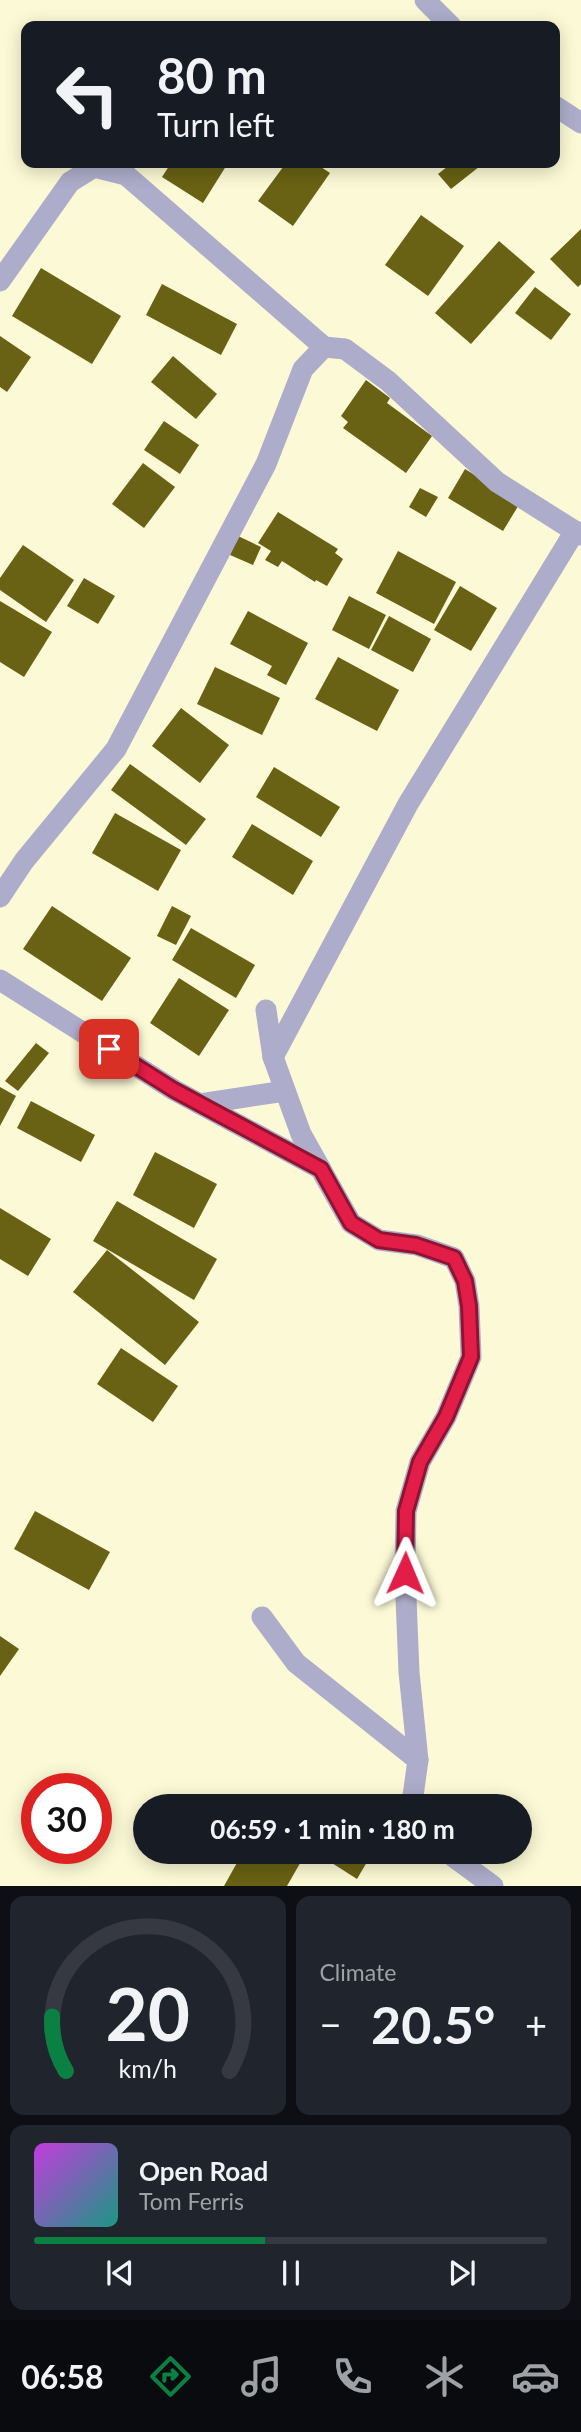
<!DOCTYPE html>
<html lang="en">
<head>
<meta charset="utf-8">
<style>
  body { margin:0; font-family:Lato,sans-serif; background:#20242c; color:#f1f3f6; height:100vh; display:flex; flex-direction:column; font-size:26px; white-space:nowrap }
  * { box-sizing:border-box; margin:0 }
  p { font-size:23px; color:#9ea1a6 }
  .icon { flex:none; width:38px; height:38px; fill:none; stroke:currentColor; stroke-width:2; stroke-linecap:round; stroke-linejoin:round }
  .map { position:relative; height:1886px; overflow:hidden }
  .details { display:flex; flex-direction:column; gap:10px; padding:10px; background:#0d0f14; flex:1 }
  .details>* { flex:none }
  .guide { position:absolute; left:21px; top:21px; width:539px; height:147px; border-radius:14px; box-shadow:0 4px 18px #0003; background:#171b24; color:#f1f3f6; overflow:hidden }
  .speed { position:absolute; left:21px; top:1773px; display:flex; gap:14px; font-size:35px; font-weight:700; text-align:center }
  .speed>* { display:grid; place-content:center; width:91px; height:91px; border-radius:50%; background:#171b24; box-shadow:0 4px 18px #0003; line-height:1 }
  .speed .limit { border:10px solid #d22; background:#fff; color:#111 }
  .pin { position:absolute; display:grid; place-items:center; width:60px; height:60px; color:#fff; margin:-30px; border-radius:14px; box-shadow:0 4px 10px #0006 }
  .me { position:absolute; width:77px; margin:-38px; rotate:1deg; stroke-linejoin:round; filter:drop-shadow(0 0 5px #0008) }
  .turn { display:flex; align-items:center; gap:24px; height:147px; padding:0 21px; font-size:32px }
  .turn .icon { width:91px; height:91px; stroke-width:2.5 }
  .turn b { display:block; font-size:49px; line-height:60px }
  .big { font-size:52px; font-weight:700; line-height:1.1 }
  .details .card { flex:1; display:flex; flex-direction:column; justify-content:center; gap:10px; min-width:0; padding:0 24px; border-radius:14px; background:#20242c }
  .details .dial { align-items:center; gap:0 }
  .dial svg { height:182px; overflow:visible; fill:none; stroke:#363941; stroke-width:7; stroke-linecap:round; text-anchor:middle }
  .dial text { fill:#f1f3f6; stroke:none }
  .song { display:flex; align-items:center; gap:21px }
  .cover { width:84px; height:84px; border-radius:10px; background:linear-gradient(135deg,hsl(290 70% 55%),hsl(170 70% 35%)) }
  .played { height:7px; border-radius:4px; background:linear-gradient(90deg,#0b8043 45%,#363941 45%) }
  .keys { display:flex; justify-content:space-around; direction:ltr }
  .heat { display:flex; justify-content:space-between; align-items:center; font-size:38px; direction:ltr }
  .details .tiles { flex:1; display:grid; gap:10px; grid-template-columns:1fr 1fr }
  .card:last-child { grid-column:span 2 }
  .trip { position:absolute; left:133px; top:1794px; width:399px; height:70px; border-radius:35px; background:#171b24; box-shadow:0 4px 18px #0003; font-weight:700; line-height:70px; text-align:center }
  .tabs { display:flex; height:112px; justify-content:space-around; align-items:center; background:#090b0e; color:#9ea1a6 }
  .tabs .icon { width:49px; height:49px }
  .tabs .on { color:#0b8043 }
  .tabs b { font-size:32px; color:#f1f3f6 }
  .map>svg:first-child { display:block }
  .building { fill:#696113 }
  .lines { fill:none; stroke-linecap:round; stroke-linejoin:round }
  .minor { stroke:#adadcb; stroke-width:21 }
  .route-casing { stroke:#92132f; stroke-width:18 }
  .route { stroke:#e11d48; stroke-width:12 }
</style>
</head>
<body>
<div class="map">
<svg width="581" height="1886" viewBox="0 0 581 1886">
  <rect width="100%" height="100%" fill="#fcf9d6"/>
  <g class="building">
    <polygon points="171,163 228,163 203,203 162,177"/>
    <polygon points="286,163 315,163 330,173 293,226 258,201"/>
    <polygon points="452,163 484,163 451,189 438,174"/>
    <polygon points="421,215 464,246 428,296 385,265"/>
    <polygon points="581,229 581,284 578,287 550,259"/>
    <polygon points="499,241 535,272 471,344 435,313"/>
    <polygon points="41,268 121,316 92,364 12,316"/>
    <polygon points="162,284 237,324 221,355 146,315"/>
    <polygon points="535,287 571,314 551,340 515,313"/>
    <polygon points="0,336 31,357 7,392 0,387"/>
    <polygon points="173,356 217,394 196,419 151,382"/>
    <polygon points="366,380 390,398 387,403 432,436 406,473 343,428 348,422 341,416"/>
    <polygon points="164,421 199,445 180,474 144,450"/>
    <polygon points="143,463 175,487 144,528 112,504"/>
    <polygon points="465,469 520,503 503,531 448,498"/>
    <polygon points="420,488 438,497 426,517 409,507"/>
    <polygon points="278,512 338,549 335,553 343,559 327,586 316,580 315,582 282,561 278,567 265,560 271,551 258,543"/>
    <polygon points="238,536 261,547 253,565 230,555"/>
    <polygon points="23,545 74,580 46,622 0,590 0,578"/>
    <polygon points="398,551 456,582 434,624 376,593"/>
    <polygon points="84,578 115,596 98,624 67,606"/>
    <polygon points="460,586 497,608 471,651 434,630"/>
    <polygon points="349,596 386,615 369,649 332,630"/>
    <polygon points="0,601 52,632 24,677 0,662"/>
    <polygon points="248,611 308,643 286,685 267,675 272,666 230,644"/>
    <polygon points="389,616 431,639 413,672 371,650"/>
    <polygon points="338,657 399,690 377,731 315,699"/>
    <polygon points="215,667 280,698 262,735 197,704"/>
    <polygon points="181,708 229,745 200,783 152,746"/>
    <polygon points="130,764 206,819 186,845 111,790"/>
    <polygon points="274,767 340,807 321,837 256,797"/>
    <polygon points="115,813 181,850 158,891 92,853"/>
    <polygon points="252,824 313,861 293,895 232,857"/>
    <polygon points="52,906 131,958 102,1001 23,949"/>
    <polygon points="172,906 191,916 176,945 157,936"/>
    <polygon points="191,928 255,965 236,998 172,960"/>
    <polygon points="179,978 229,1010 199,1056 150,1023"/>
    <polygon points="36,1043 49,1053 18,1091 5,1081"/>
    <polygon points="0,1087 16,1096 0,1126"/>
    <polygon points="31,1101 95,1135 81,1162 17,1128"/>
    <polygon points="155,1152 217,1184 194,1228 133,1195"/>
    <polygon points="117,1201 217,1259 194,1300 93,1241"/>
    <polygon points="0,1208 51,1239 28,1276 0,1259"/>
    <polygon points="107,1250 199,1322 165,1365 73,1292"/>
    <polygon points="121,1348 178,1386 153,1422 97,1384"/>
    <polygon points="35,1511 110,1552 89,1590 14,1549"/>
    <polygon points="0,1636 19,1649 0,1676"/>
    <polygon points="243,1852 292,1852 303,1858 287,1886 224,1886"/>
    <polygon points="329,1852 350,1852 367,1862 357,1879 324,1858"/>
  </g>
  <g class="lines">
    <g class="minor">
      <polyline points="425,0 451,26"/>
      <polyline points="555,106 581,123"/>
      <polyline points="0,281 70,182 94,167 126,175 324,347"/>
      <polyline points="0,897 24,861 116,749 266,464 303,369 324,347 345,349 388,381 497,482 581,535"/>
      <polyline points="0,980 174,1090 321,1169"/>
      <polyline points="266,1010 273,1057 301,1134 351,1223 379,1240 417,1245 454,1258 465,1281 469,1306 471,1357 446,1417 420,1462 406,1511 405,1573 409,1672 418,1760 413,1796 416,1806"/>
      <polyline points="273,1057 408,804 575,531"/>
      <polyline points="200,1104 285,1091"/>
      <polyline points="262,1617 296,1663 418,1760"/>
      <polyline points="447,1852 493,1886"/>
    </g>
  </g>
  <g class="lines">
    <defs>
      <polyline id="route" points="109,1049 174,1090 321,1169 351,1223 379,1240 416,1245 454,1258 465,1281 469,1306 471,1357 446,1417 420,1462 406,1511 405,1573"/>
    </defs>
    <use href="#route" class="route-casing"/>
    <use href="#route" class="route"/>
  </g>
</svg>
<div class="speed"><div class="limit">30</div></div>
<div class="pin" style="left:109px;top:1049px;background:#d93025"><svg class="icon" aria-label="arrive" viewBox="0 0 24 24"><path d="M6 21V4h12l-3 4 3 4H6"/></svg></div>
<svg class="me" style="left:405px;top:1573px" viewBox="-20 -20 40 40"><path d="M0-17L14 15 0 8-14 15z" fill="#e11d48" stroke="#fff" stroke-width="4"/></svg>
<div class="trip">06:59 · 1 min · 180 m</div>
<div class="guide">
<div class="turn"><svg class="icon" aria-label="left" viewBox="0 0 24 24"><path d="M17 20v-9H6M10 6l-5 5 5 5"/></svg><div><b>80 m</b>Turn left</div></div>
</div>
</div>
<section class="details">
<div class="tiles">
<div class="card dial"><svg viewBox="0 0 100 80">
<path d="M14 69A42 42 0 1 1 86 69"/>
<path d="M14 69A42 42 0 0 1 8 45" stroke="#0b8043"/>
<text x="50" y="56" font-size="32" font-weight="700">20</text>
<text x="50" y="72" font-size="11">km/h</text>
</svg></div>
<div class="card"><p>Climate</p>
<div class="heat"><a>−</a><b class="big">20.5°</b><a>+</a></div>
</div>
<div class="card">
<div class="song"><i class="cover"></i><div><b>Open Road</b><p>Tom Ferris</p></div></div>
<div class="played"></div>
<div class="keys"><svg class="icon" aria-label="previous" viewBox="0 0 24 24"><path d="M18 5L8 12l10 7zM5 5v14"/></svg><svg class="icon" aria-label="pause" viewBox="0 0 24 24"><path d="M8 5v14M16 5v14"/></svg><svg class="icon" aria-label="next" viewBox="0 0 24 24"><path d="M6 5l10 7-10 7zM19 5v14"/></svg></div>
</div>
</div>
</section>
<nav class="tabs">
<b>06:58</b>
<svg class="icon on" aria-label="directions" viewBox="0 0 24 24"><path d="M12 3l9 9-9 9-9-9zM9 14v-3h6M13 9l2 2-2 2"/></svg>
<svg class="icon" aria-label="music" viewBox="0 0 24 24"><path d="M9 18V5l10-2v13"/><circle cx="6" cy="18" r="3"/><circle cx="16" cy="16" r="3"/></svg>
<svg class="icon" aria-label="phone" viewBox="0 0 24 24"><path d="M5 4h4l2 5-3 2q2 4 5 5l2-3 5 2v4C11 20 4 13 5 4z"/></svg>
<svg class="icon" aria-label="climate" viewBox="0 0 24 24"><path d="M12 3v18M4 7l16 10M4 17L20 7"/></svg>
<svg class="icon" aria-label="car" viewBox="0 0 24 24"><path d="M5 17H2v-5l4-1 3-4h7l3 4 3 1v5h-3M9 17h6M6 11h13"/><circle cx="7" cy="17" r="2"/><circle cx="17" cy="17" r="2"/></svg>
</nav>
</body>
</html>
